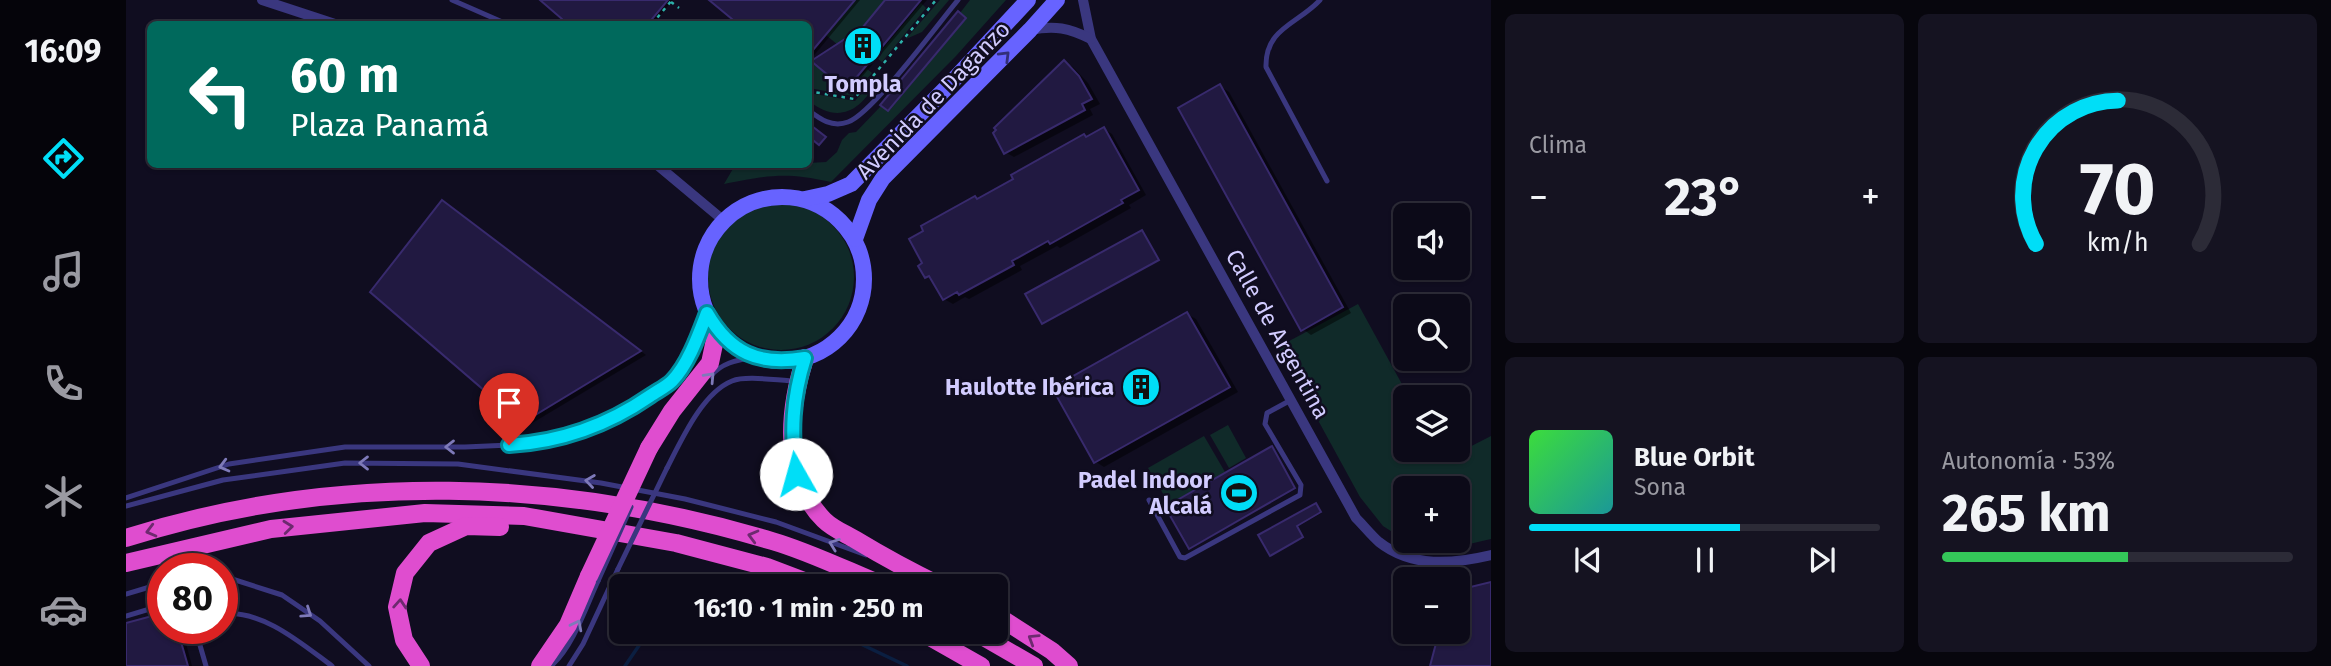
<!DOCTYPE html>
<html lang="es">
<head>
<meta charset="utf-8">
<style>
  body { margin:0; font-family:"Fira Sans",sans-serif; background:#151321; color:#f1f3f6; height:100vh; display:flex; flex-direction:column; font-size:26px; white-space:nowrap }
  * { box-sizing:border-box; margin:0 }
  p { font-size:23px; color:#9a9aa2 }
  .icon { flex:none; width:38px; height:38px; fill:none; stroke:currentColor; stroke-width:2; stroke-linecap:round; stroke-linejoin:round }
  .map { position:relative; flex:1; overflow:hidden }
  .sheet { display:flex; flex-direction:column; gap:14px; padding:14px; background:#07060d; width:840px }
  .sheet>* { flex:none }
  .banner { position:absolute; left:21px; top:21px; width:665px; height:147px; border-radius:10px; box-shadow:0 2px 5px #0004,0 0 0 2px #2c2b37; background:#00695c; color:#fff; overflow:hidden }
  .fabs { position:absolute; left:1267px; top:203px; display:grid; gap:14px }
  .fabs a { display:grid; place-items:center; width:77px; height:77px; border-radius:10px; background:#0c0a18; box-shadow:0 2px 5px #0004,0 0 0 2px #2c2b37; font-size:35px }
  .speed { position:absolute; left:21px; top:553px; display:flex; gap:14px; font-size:35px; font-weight:700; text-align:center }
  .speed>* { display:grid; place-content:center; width:91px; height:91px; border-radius:50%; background:#0c0a18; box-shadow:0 2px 5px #0004,0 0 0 2px #2c2b37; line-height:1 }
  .speed .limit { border:10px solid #d22; background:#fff; color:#111 }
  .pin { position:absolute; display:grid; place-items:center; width:60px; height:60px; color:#fff; margin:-72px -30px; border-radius:50% 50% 50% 0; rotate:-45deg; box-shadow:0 0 7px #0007 }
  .pin .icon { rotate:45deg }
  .me { position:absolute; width:77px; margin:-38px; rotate:353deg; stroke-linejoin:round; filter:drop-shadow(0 0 5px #0008) }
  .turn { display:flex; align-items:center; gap:24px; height:147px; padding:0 28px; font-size:32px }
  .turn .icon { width:91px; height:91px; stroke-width:2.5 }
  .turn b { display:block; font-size:49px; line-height:60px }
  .big { font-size:52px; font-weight:700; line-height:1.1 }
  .sheet .tile { flex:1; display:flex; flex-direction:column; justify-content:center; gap:10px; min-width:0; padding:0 24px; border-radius:10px; background:#151321 }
  .sheet .dial { align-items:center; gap:0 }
  .dial svg { height:182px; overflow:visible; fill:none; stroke:#2c2b37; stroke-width:7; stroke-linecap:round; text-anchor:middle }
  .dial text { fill:#f1f3f6; stroke:none }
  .song { display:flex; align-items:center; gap:21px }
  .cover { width:84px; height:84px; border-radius:10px; background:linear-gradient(135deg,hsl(120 70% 55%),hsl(180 70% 35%)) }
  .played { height:7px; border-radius:4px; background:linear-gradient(90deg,#00def7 60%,#2c2b37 60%) }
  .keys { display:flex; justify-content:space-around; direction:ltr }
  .heat { display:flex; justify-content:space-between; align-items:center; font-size:38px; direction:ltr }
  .charge { height:10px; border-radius:5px; background:linear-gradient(90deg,#34c759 53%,#2c2b37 0) }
  .sheet .tiles { flex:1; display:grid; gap:14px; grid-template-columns:repeat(2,1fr) }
  .trip { position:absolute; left:483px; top:574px; width:399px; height:70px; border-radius:10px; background:#0c0a18; box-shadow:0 2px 5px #0004,0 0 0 2px #2c2b37; font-weight:700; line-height:70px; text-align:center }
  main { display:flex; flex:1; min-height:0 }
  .tab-bar { display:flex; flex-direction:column; width:126px; justify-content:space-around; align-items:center; background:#05040a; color:#9a9aa2 }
  .tab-bar .icon { width:49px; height:49px }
  .tab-bar .current { color:#00def7 }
  .tab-bar b { font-size:32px; color:#f1f3f6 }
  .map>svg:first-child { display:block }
  .green { fill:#102a29 }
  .shadow { fill:#0007 }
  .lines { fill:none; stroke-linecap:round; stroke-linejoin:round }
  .stream { stroke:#0b1f41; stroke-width:3.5 }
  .building { fill:#211941; stroke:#382a6d; stroke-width:2 }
  .path { stroke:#2db2aa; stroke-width:2.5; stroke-dasharray:3.5 5; stroke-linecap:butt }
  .service { stroke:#3a377f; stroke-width:5 }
  .minor { stroke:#3a377f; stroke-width:10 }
  .secondary { stroke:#6763ff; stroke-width:16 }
  .trunk { stroke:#df4dcf; stroke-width:18 }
  .service-bridge { stroke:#3a377f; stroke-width:5 }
  .trunk-bridge { stroke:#df4dcf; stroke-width:18 }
  .oneway { stroke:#332f79 }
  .oneway2 { stroke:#7e7ab9 }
  .oneway3 { stroke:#6d2a6f }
  .route-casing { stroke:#0090a1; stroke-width:18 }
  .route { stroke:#00def7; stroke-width:12 }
  .labels { text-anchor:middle; stroke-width:5; stroke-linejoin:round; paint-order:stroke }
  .poi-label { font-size:23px; font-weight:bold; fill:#d2ccff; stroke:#100d20; text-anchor:end }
  .street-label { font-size:23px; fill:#d2ccff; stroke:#100d20 }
</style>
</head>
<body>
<main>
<nav class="tab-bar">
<b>16:09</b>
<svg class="icon current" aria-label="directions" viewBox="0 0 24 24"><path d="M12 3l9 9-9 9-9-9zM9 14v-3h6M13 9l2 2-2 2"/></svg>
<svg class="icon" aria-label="music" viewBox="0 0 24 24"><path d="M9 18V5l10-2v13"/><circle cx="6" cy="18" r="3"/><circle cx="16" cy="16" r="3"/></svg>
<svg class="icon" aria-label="phone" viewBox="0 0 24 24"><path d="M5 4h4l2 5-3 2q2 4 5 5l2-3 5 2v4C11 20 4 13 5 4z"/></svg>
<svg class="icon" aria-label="climate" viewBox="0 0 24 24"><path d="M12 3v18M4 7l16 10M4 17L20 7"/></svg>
<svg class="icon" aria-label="car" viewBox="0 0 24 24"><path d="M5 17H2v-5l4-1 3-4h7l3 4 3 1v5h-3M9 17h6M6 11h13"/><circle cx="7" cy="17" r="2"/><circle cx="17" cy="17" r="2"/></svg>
</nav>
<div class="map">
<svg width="1365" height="666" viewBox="0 0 1365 666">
  <rect width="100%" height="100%" fill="#100d20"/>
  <g class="green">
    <polygon points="729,0 759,0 718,50 700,35"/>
    <polygon points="814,0 823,0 796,32 780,39"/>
    <path d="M844,0H880L830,56L705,182C659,172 644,175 598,184L608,167L700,162L711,152L716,140L723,133L730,132L755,106L762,111L840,18L834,13Z"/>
    <polygon points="795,3 800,8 756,62 750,57"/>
    <polygon points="682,60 721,91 741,69 746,73 727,96 683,88"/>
    <path d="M746,81L749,83C734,113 710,123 683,101V93L729,101Z"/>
    <circle cx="655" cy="277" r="73"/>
    <path d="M1232,304L1283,397H1279V450H1312L1318,460L1365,436V539C1336,546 1310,553 1281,541H1332V488H1279V540L1257,526L1234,497L1152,347Z"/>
    <polygon points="1102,425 1120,458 1103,468 1084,435"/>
    <polygon points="1078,436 1099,472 1043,504 1022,468"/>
  </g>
  <g class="shadow">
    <polygon points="416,0 547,0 527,24 442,24"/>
    <polygon points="586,0 734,0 685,59 682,57 682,24 615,24"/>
    <polygon points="762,0 801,0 724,91 721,89 729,40"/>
    <polygon points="832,13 840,19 764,110 756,104"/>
    <polygon points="938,62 947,67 962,83 974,104 964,109 967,115 888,157 879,152"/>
    <polygon points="1094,86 1103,92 1225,313 1185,335 1177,329"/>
    <polygon points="978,129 986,134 1020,195 1003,205 1005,208 934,248 931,246 894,266 896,270 843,299 839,297 827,304 818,299 808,281 800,276 849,198 853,200"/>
    <polygon points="323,206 520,355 403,425 397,421"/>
    <polygon points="1016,232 1033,261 917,323"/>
    <polygon points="1061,314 1070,319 1112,392 978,467 970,462"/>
    <polygon points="1147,449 1170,489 1064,548"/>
    <polygon points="1191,505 1196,513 1171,527 1178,538 1145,554 1135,535"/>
    <polygon points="0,625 56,628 66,666 0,666"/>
  </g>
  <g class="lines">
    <g class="stream">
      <polyline points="573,632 694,633 720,637 781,666"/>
      <polyline points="499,666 514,644 541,632"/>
    </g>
  </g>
  <g class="building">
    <polygon points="414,0 542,0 522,24 437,24 436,19"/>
    <polygon points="583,0 729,0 682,56 682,24 612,24"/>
    <polygon points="759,0 795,0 720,90 685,61 722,37 728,38"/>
    <polygon points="832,11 840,18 762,111 754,105"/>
    <polygon points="938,60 953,76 966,99 956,104 959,110 878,154 867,133 870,130 868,128"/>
    <polygon points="1094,84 1217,307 1175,331 1052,108"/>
    <polygon points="682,123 700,137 693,145 682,136"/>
    <polygon points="978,127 1013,190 995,200 997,203 924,244 922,241 886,261 888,265 833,295 831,292 817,300 803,276 799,278 792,266 796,263 783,239 797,231 795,226 849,196 851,199 887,179 885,175 958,134 960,137"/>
    <polygon points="316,200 515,351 396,423 244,292"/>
    <polygon points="1016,230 1033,260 916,324 899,294"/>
    <polygon points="1061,312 1104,387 968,463 926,388"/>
    <polygon points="1146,446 1169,488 1063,549 1039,507"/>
    <polygon points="1190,503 1195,512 1171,526 1177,537 1144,556 1132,535"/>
    <polygon points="1365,582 1365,666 1304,666 1313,632 1332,632 1332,590"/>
    <polygon points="37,613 37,628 51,628 62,666 0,666 0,623"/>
  </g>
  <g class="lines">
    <g class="path">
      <polyline points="545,2 553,8"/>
      <polyline points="526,24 546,0"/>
      <polyline points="682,91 728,99 810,0"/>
    </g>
    <g class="service">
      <polyline points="326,0 381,24"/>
      <path d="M1194,0C1172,24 1139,28 1140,67L1201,181"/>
      <polyline points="553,24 569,22 573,24"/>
      <path d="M682,110C694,119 706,128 722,122C746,114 812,24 832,0"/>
      <path d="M585,376C595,363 612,360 627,357"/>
      <path d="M541,468C555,441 576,393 606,381C621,375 654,381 671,381"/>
      <polyline points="0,498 103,464 219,447 339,447 405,444 458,431 505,409 547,380 569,343 581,313"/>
      <polyline points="1023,500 1054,557 1059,558 1174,495 1175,485 1139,424 1141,413 1165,400"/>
      <polyline points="0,506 97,480 219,463 332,464 475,483 559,499 650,522 740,555"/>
      <polyline points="96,579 103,578 156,595 194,621 243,666"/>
      <polyline points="0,594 37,583"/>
      <path d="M96,614C136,609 176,644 206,666"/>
      <polyline points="0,616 37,605"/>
      <polyline points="69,628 80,666"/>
      <path d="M425,666C447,647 460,607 472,581"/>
      <polyline points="443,666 457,644 492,569"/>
    </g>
    <g class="minor">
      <polyline points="136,0 209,24"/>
      <path d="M957,0L965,39L1230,518C1238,526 1245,535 1253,542C1286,568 1327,564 1365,555"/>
      <path d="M904,30C929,25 943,28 965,39"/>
      <polyline points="530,164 597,220"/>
    </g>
    <g class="secondary">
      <circle cx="656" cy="279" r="82"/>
      <polyline points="679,199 702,194 725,184 822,86 902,0"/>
      <polyline points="729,239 743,200 757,178 904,30 931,0"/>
    </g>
    <g class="trunk">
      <path d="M679,358C662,411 656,478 698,520C707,529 720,534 730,540C758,557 786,572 815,586"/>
      <polyline points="523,448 546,411 584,363 591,330"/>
      <path d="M0,538C210,471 436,478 646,541C684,552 722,571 759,586"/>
      <polyline points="0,563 145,529 299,513 398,516 550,543 641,567 691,586"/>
      <polyline points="870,615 926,651 943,666"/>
      <polyline points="795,632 855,666"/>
      <polyline points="849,632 908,666"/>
      <polyline points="295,666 278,640 271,607 279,573 303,543 340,526 374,527"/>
      <polyline points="414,666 442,625 463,576"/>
    </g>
    <g class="service-bridge">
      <polyline points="492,569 541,468"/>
      <polyline points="472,581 505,507"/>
    </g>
    <polyline class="trunk-bridge" points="463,576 523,448"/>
  </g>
  <defs><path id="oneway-chevron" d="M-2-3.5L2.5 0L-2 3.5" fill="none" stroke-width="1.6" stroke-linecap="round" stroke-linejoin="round" transform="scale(1.75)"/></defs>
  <use class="oneway" href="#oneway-chevron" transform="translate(879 56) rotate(-45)"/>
  <g class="oneway2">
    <use href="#oneway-chevron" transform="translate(584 377) rotate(-47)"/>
    <use href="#oneway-chevron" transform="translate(324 447) rotate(-180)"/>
    <use href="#oneway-chevron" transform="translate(238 463) rotate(-180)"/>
    <use href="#oneway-chevron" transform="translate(98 466) rotate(165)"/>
    <use href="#oneway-chevron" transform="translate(464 481) rotate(-172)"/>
    <use href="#oneway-chevron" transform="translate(708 544) rotate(-160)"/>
    <use href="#oneway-chevron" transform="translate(181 613) rotate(34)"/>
    <use href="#oneway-chevron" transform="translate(451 625) rotate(-63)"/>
  </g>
  <g class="oneway3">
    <use href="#oneway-chevron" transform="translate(162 527) rotate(-6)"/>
    <use href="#oneway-chevron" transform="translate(25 531) rotate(165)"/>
    <use href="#oneway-chevron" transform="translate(627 536) rotate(-165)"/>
    <use href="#oneway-chevron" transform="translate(274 604) rotate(-86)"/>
    <use href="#oneway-chevron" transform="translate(907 639) rotate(-148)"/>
  </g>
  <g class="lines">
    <defs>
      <path id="route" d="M383,445C434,442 482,425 524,396C531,391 540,387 546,381C562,365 573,334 581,313C604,353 633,366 679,358C666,399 665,432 670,474"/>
    </defs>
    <use href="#route" class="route-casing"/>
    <use href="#route" class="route"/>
  </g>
  <defs>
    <symbol id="building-disc" viewBox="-11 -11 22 22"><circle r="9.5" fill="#00def7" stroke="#100d20"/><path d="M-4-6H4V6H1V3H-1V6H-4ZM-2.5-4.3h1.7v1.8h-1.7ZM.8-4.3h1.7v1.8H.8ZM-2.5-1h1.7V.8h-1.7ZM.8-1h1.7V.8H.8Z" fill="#111"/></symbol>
    <symbol id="stadium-disc" viewBox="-11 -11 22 22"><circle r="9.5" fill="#00def7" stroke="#100d20"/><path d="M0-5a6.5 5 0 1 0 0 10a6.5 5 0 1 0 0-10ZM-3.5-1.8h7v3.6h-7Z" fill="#111"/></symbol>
  </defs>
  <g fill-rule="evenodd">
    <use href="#building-disc" x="715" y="24" width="44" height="44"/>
    <use href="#building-disc" x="993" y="365" width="44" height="44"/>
    <use href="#stadium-disc" x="1091" y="471" width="44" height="44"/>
  </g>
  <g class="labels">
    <g class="poi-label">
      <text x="737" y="92" text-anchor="middle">Tompla</text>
      <text x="988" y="395">Haulotte Ibérica</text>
      <text x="1086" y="488">Padel Indoor<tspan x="1086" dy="26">Alcalá</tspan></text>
    </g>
    <g class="street-label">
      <text transform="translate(807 100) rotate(-46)" y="8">Avenida de Daganzo</text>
      <text transform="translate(1152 334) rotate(61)" y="8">Calle de Argentina</text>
    </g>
  </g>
</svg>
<div class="fabs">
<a><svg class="icon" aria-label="sound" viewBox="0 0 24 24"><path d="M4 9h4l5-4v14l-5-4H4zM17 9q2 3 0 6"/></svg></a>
<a><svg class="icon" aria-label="search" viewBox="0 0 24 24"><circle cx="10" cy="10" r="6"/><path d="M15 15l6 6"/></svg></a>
<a><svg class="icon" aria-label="layers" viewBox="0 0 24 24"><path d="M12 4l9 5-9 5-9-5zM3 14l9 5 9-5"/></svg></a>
<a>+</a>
<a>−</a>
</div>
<div class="speed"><div class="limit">80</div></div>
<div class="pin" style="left:383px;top:445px;background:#d93025"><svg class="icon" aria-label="arrive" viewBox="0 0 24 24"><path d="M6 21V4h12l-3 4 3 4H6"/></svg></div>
<svg class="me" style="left:670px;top:474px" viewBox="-20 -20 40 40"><circle r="19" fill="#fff"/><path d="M0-13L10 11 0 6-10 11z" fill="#00def7"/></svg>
<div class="trip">16:10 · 1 min · 250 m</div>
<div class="banner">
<div class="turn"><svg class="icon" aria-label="left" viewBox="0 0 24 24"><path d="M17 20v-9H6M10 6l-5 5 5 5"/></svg><div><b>60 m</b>Plaza Panamá</div></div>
</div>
</div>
<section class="sheet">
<div class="tiles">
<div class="tile"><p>Clima</p>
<div class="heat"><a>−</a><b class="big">23°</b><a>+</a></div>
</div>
<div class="tile dial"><svg viewBox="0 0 100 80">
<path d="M14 69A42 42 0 1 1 86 69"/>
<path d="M14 69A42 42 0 0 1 50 6" stroke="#00def7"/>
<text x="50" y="56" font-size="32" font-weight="700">70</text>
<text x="50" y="72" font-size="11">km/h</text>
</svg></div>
<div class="tile">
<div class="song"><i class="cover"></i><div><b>Blue Orbit</b><p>Sona</p></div></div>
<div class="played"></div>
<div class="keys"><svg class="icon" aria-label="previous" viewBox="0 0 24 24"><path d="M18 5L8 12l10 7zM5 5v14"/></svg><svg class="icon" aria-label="pause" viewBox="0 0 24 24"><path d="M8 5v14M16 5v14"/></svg><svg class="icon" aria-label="next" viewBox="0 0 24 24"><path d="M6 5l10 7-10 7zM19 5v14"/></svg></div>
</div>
<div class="tile"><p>Autonomía · 53%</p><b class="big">265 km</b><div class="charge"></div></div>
</div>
</section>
</main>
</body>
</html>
